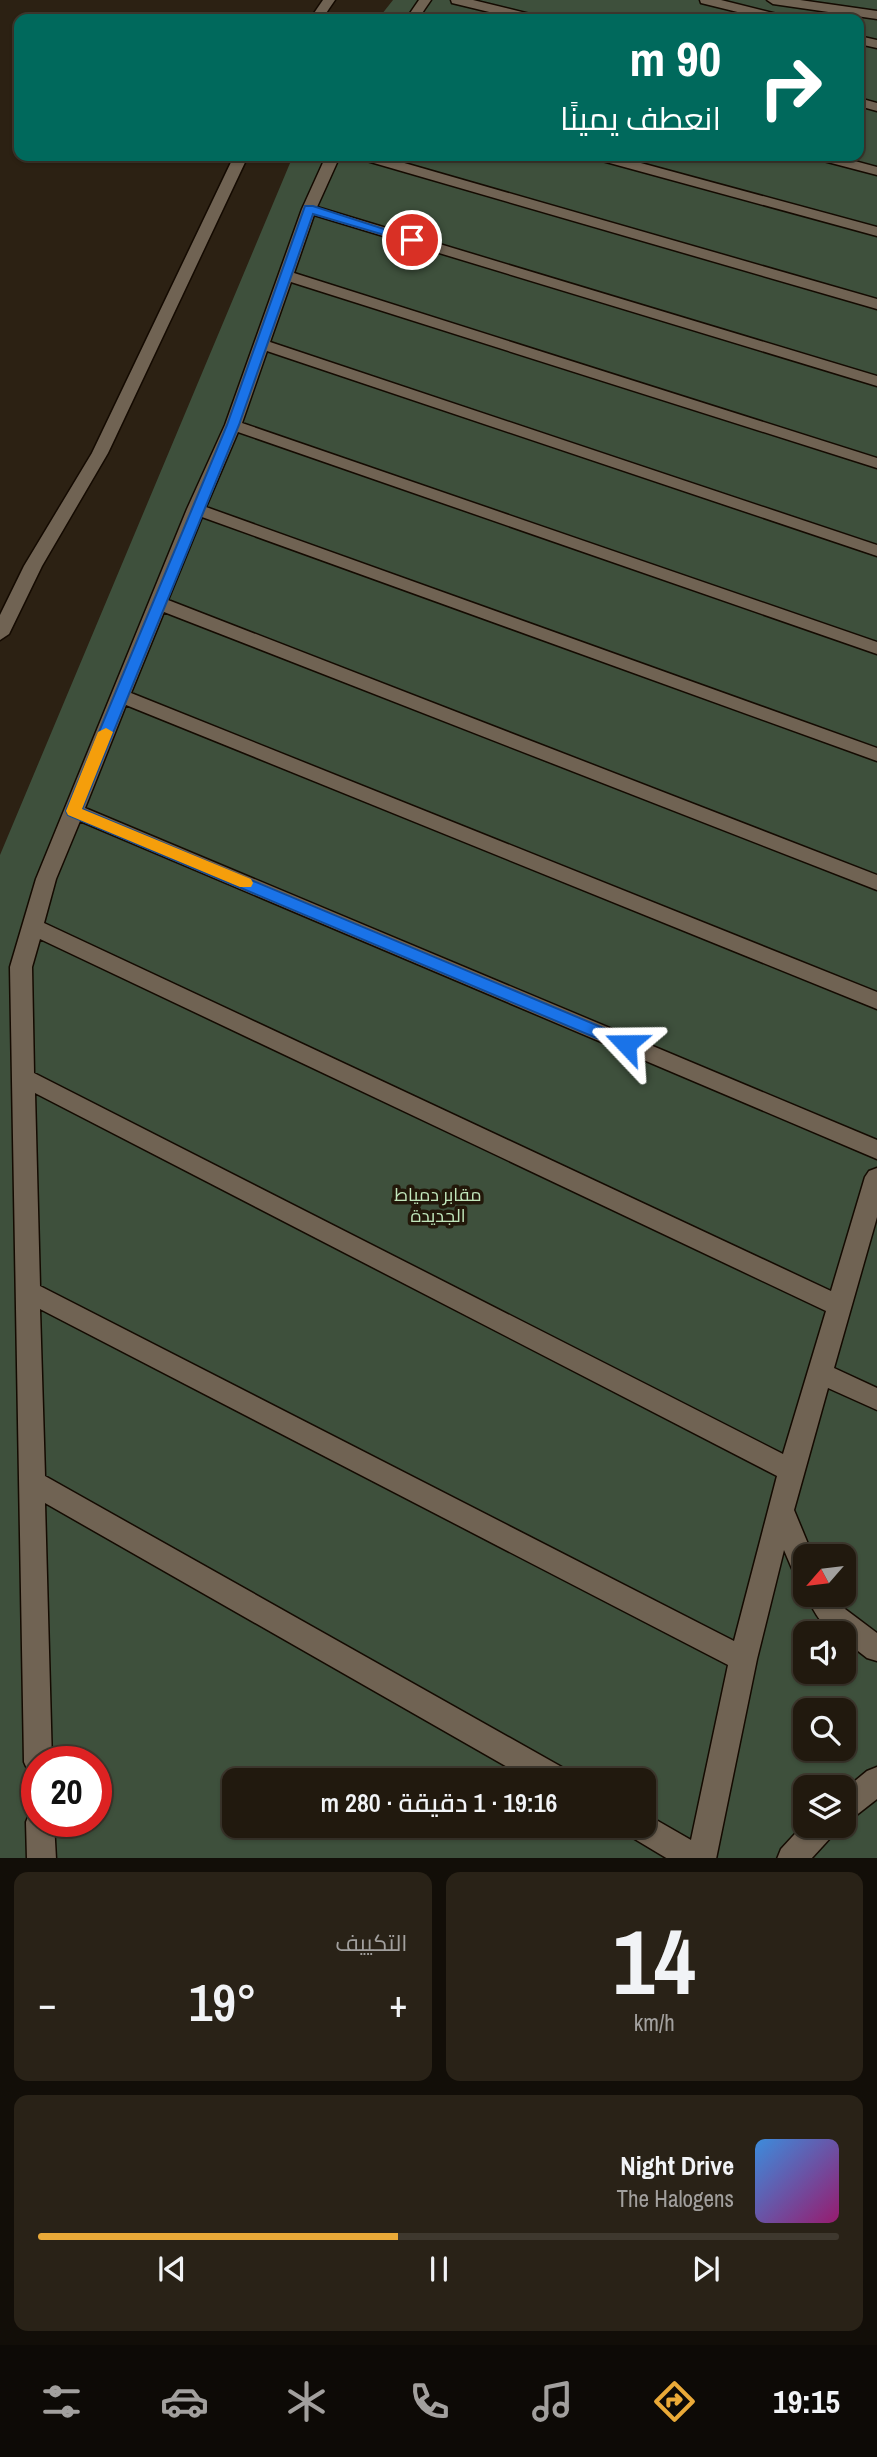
<!DOCTYPE html>
<html lang="ar">
<head>
<meta charset="utf-8">
<style>
  body { margin:0; font-family:"Archivo Narrow",Cairo,sans-serif; background:#292217; color:#f1f3f6; direction:rtl; height:100vh; display:flex; flex-direction:column; font-size:26px; white-space:nowrap }
  * { box-sizing:border-box; margin:0 }
  p { font-size:23px; color:#a2a09e }
  .icon { flex:none; width:38px; height:38px; fill:none; stroke:currentColor; stroke-width:2; stroke-linecap:round; stroke-linejoin:round }
  .map { position:relative; height:1858px; overflow:hidden; direction:ltr }
  .drawer { display:flex; flex-direction:column; gap:14px; padding:14px; background:#120e08; flex:1 }
  .drawer>* { flex:none }
  .top-card { position:absolute; left:14px; top:14px; width:850px; height:147px; border-radius:14px; box-shadow:0 2px 5px #0004,0 0 0 2px #3e382e; direction:rtl; background:#00695c; color:#fff; overflow:hidden }
  .needle { width:46px; rotate:242deg }
  .controls { position:absolute; left:793px; top:1544px; display:grid; gap:14px }
  .controls a { display:grid; place-items:center; width:63px; height:63px; border-radius:14px; background:#21190e; box-shadow:0 2px 5px #0004,0 0 0 2px #3e382e; font-size:35px }
  .speed { position:absolute; left:21px; top:1746px; display:flex; gap:14px; font-size:35px; font-weight:700; text-align:center }
  .speed>* { display:grid; place-content:center; width:91px; height:91px; border-radius:50%; background:#21190e; box-shadow:0 2px 5px #0004,0 0 0 2px #3e382e; line-height:1 }
  .speed .limit { border:10px solid #d22; background:#fff; color:#111 }
  .pin { position:absolute; display:grid; place-items:center; width:60px; height:60px; color:#fff; margin:-30px; border:4px solid #fff; border-radius:50%; box-shadow:0 2px 7px #0007 }
  .me { position:absolute; width:77px; margin:-38px; rotate:293deg; stroke-linejoin:round; filter:drop-shadow(0 0 5px #0008) }
  .turn { display:flex; align-items:center; gap:24px; height:147px; padding:0 28px; font-size:32px }
  .turn .icon { width:91px; height:91px; stroke-width:2.5 }
  .turn b { display:block; font-size:49px; line-height:60px }
  .big { font-size:52px; font-weight:600; line-height:1.1 }
  .drawer .tile { flex:1; display:flex; flex-direction:column; justify-content:center; gap:10px; min-width:0; padding:0 24px; border-radius:14px; background:#292217 }
  .drawer .dial { align-items:center; gap:0 }
  .dial b { font-size:91px; line-height:1 }
  .song { display:flex; align-items:center; gap:21px }
  .cover { width:84px; height:84px; border-radius:10px; background:linear-gradient(135deg,hsl(210 70% 55%),hsl(320 70% 35%)) }
  .played { height:7px; border-radius:4px; background:linear-gradient(90deg,#eaaa38 45%,#3e382e 45%) }
  .keys { display:flex; justify-content:space-around; direction:ltr }
  .heat { display:flex; justify-content:space-between; align-items:center; font-size:38px; direction:ltr }
  .drawer .tiles { flex:1; display:grid; gap:14px; grid-template-columns:1fr 1fr }
  .tile:last-child { grid-column:span 2 }
  .trip { position:absolute; left:222px; top:1768px; width:434px; height:70px; border-radius:14px; background:#21190e; box-shadow:0 2px 5px #0004,0 0 0 2px #3e382e; font-weight:600; line-height:70px; text-align:center; direction:rtl }
  .dock { display:flex; height:112px; justify-content:space-around; align-items:center; background:#0d0a06; color:#a2a09e }
  .dock .icon { width:49px; height:49px }
  .dock .current { color:#eaaa38 }
  .dock b { font-size:32px; color:#f1f3f6 }
  .map>svg:first-child { display:block }
  .green { fill:#3e503c; fill-rule:evenodd }
  .lines { fill:none; stroke-linecap:round; stroke-linejoin:round }
  .minor-casing { stroke:#140a01; stroke-width:3 }
  .minor { fill:#706353; fill-rule:evenodd }
  .route { fill:#1a73e8; stroke:#114b97; stroke-width:2 }
  .slow { fill:#f59e0b }
  .labels { text-anchor:middle; stroke-width:7; stroke-linejoin:round; paint-order:stroke }
  .park-label { font-size:18px; fill:#c2e7bc; stroke:#22180a }
</style>
</head>
<body>
<div class="map">
<svg width="877" height="1859" viewBox="0 0 877 1859">
  <rect width="100%" height="100%" fill="#2c2113"/>
  <path class="green" d="M393,0H877V1858L0,1859V855L293,156H859V19H378ZM805,1556H844V1594H805ZM805,1633H844V1671H805ZM805,1710H844V1748H805ZM37,1762H96V1822H37ZM234,1780H644V1825H234ZM805,1787H844V1825H805Z"/>
  <g class="lines">
    <defs>
      <g id="minor">
        <polygon points="323,0 335,0 322,19 310,19"/>
        <polygon points="419,0 431,0 418,19 406,19"/>
        <polygon points="451,0 473,0 538,16 540,19 518,19 452,3"/>
        <polygon points="700,0 721,0 785,16 787,19 766,19 701,3"/>
        <polygon points="767,0 800,0 877,11 877,19 773,4"/>
        <polygon points="859,36 877,40 877,48 859,44"/>
        <polygon points="859,98 877,103 877,111 859,106"/>
        <polygon points="234,156 248,156 108,453 42,566 9,634 0,640 0,615 24,566 92,453"/>
        <path d="M326,156H340L317,207L877,376V386L314,215L294,273L877,458V468L291,282L270,342L877,545V556L267,351L242,423L877,642V654L238,432L206,507L877,748V761L202,517L168,600L877,875V890L164,612L131,693L877,992V1009L126,705L85,808L877,1140V1159L80,821L56,879L44,923L831,1291L865,1177L869,1171L877,1168V1217L834,1368L877,1388V1410L828,1388L794,1510L813,1556H805V1582L796,1578L784,1550L757,1659L716,1859H668L628,1835L624,1825H644V1813L691,1840L728,1665L40,1309L45,1476L567,1770L571,1780H530L45,1503L52,1762H37V1775L28,1771L24,1762L10,967L36,879L187,509L225,425L302,209ZM40,939L826,1311L783,1454L34,1073L32,967ZM35,1093L777,1476L734,1641L40,1286Z"/>
        <polygon points="358,156 380,156 877,299 877,309 360,159"/>
        <polygon points="593,156 615,156 877,227 877,236 595,159"/>
        <polygon points="814,156 836,156 877,167 877,175 816,159"/>
        <path d="M806,1594H834L845,1609L877,1633V1661L867,1658L844,1640V1633C824,1633 813,1611 806,1594Z"/>
        <polygon points="877,1767 877,1799 854,1817 844,1821 844,1790 867,1771"/>
        <polygon points="37,1809 37,1822 54,1822 56,1859 27,1859 26,1822 30,1812"/>
        <polygon points="805,1823 837,1825 833,1835 811,1859 777,1859 781,1849"/>
      </g>
    </defs>
    <use href="#minor" class="minor-casing"/>
    <use href="#minor" class="minor"/>
  </g>
  <polygon class="route" points="305,206 313,206 418,240 408,242 313,214 239,425 82,809 632,1040 634,1044 632,1048 620,1048 68,815 66,811 227,425"/>
  <polygon class="slow" points="106,728 113,732 82,809 251,879 253,883 251,887 240,887 68,815 66,811 98,732"/>
  <g class="labels">
    <g class="park-label">
      <text x="438" y="1201">مقابر دمياط<tspan x="438" dy="21">الجديدة</tspan></text>
    </g>
  </g>
</svg>
<div class="controls">
<a><svg class="needle" viewBox="-14 -14 28 28"><path d="M0-13l5 13h-10z" fill="#e53935"/><path d="M0 13l5-13h-10z" fill="#a2a09e"/></svg></a>
<a><svg class="icon" aria-label="sound" viewBox="0 0 24 24"><path d="M4 9h4l5-4v14l-5-4H4zM17 9q2 3 0 6"/></svg></a>
<a><svg class="icon" aria-label="search" viewBox="0 0 24 24"><circle cx="10" cy="10" r="6"/><path d="M15 15l6 6"/></svg></a>
<a><svg class="icon" aria-label="layers" viewBox="0 0 24 24"><path d="M12 4l9 5-9 5-9-5zM3 14l9 5 9-5"/></svg></a>
</div>
<div class="speed"><div class="limit">20</div></div>
<div class="pin" style="left:412px;top:240px;background:#d93025"><svg class="icon" aria-label="arrive" viewBox="0 0 24 24"><path d="M6 21V4h12l-3 4 3 4H6"/></svg></div>
<svg class="me" style="left:626px;top:1044px" viewBox="-20 -20 40 40"><path d="M0-17L14 15 0 8-14 15z" fill="#1a73e8" stroke="#fff" stroke-width="4"/></svg>
<div class="trip">19:16 · 1 دقيقة · 280 m</div>
<div class="top-card">
<div class="turn"><svg class="icon" aria-label="right" viewBox="0 0 24 24"><path d="M7 20v-9h11M14 6l5 5-5 5"/></svg><div><b>90 m</b>انعطف يمينًا</div></div>
</div>
</div>
<section class="drawer">
<div class="tiles">
<div class="tile dial"><b>14</b><p>km/h</p></div>
<div class="tile"><p>التكييف</p>
<div class="heat"><a>−</a><b class="big">19°</b><a>+</a></div>
</div>
<div class="tile">
<div class="song"><i class="cover"></i><div><b>Night Drive</b><p>The Halogens</p></div></div>
<div class="played"></div>
<div class="keys"><svg class="icon" aria-label="previous" viewBox="0 0 24 24"><path d="M18 5L8 12l10 7zM5 5v14"/></svg><svg class="icon" aria-label="pause" viewBox="0 0 24 24"><path d="M8 5v14M16 5v14"/></svg><svg class="icon" aria-label="next" viewBox="0 0 24 24"><path d="M6 5l10 7-10 7zM19 5v14"/></svg></div>
</div>
</div>
</section>
<nav class="dock">
<b>19:15</b>
<svg class="icon current" aria-label="directions" viewBox="0 0 24 24"><path d="M12 3l9 9-9 9-9-9zM9 14v-3h6M13 9l2 2-2 2"/></svg>
<svg class="icon" aria-label="music" viewBox="0 0 24 24"><path d="M9 18V5l10-2v13"/><circle cx="6" cy="18" r="3"/><circle cx="16" cy="16" r="3"/></svg>
<svg class="icon" aria-label="phone" viewBox="0 0 24 24"><path d="M5 4h4l2 5-3 2q2 4 5 5l2-3 5 2v4C11 20 4 13 5 4z"/></svg>
<svg class="icon" aria-label="climate" viewBox="0 0 24 24"><path d="M12 3v18M4 7l16 10M4 17L20 7"/></svg>
<svg class="icon" aria-label="car" viewBox="0 0 24 24"><path d="M5 17H2v-5l4-1 3-4h7l3 4 3 1v5h-3M9 17h6M6 11h13"/><circle cx="7" cy="17" r="2"/><circle cx="17" cy="17" r="2"/></svg>
<svg class="icon" aria-label="filters" viewBox="0 0 24 24"><path d="M4 7h16M4 17h16"/><circle cx="9" cy="7" r="2"/><circle cx="15" cy="17" r="2"/></svg>
</nav>
</body>
</html>
